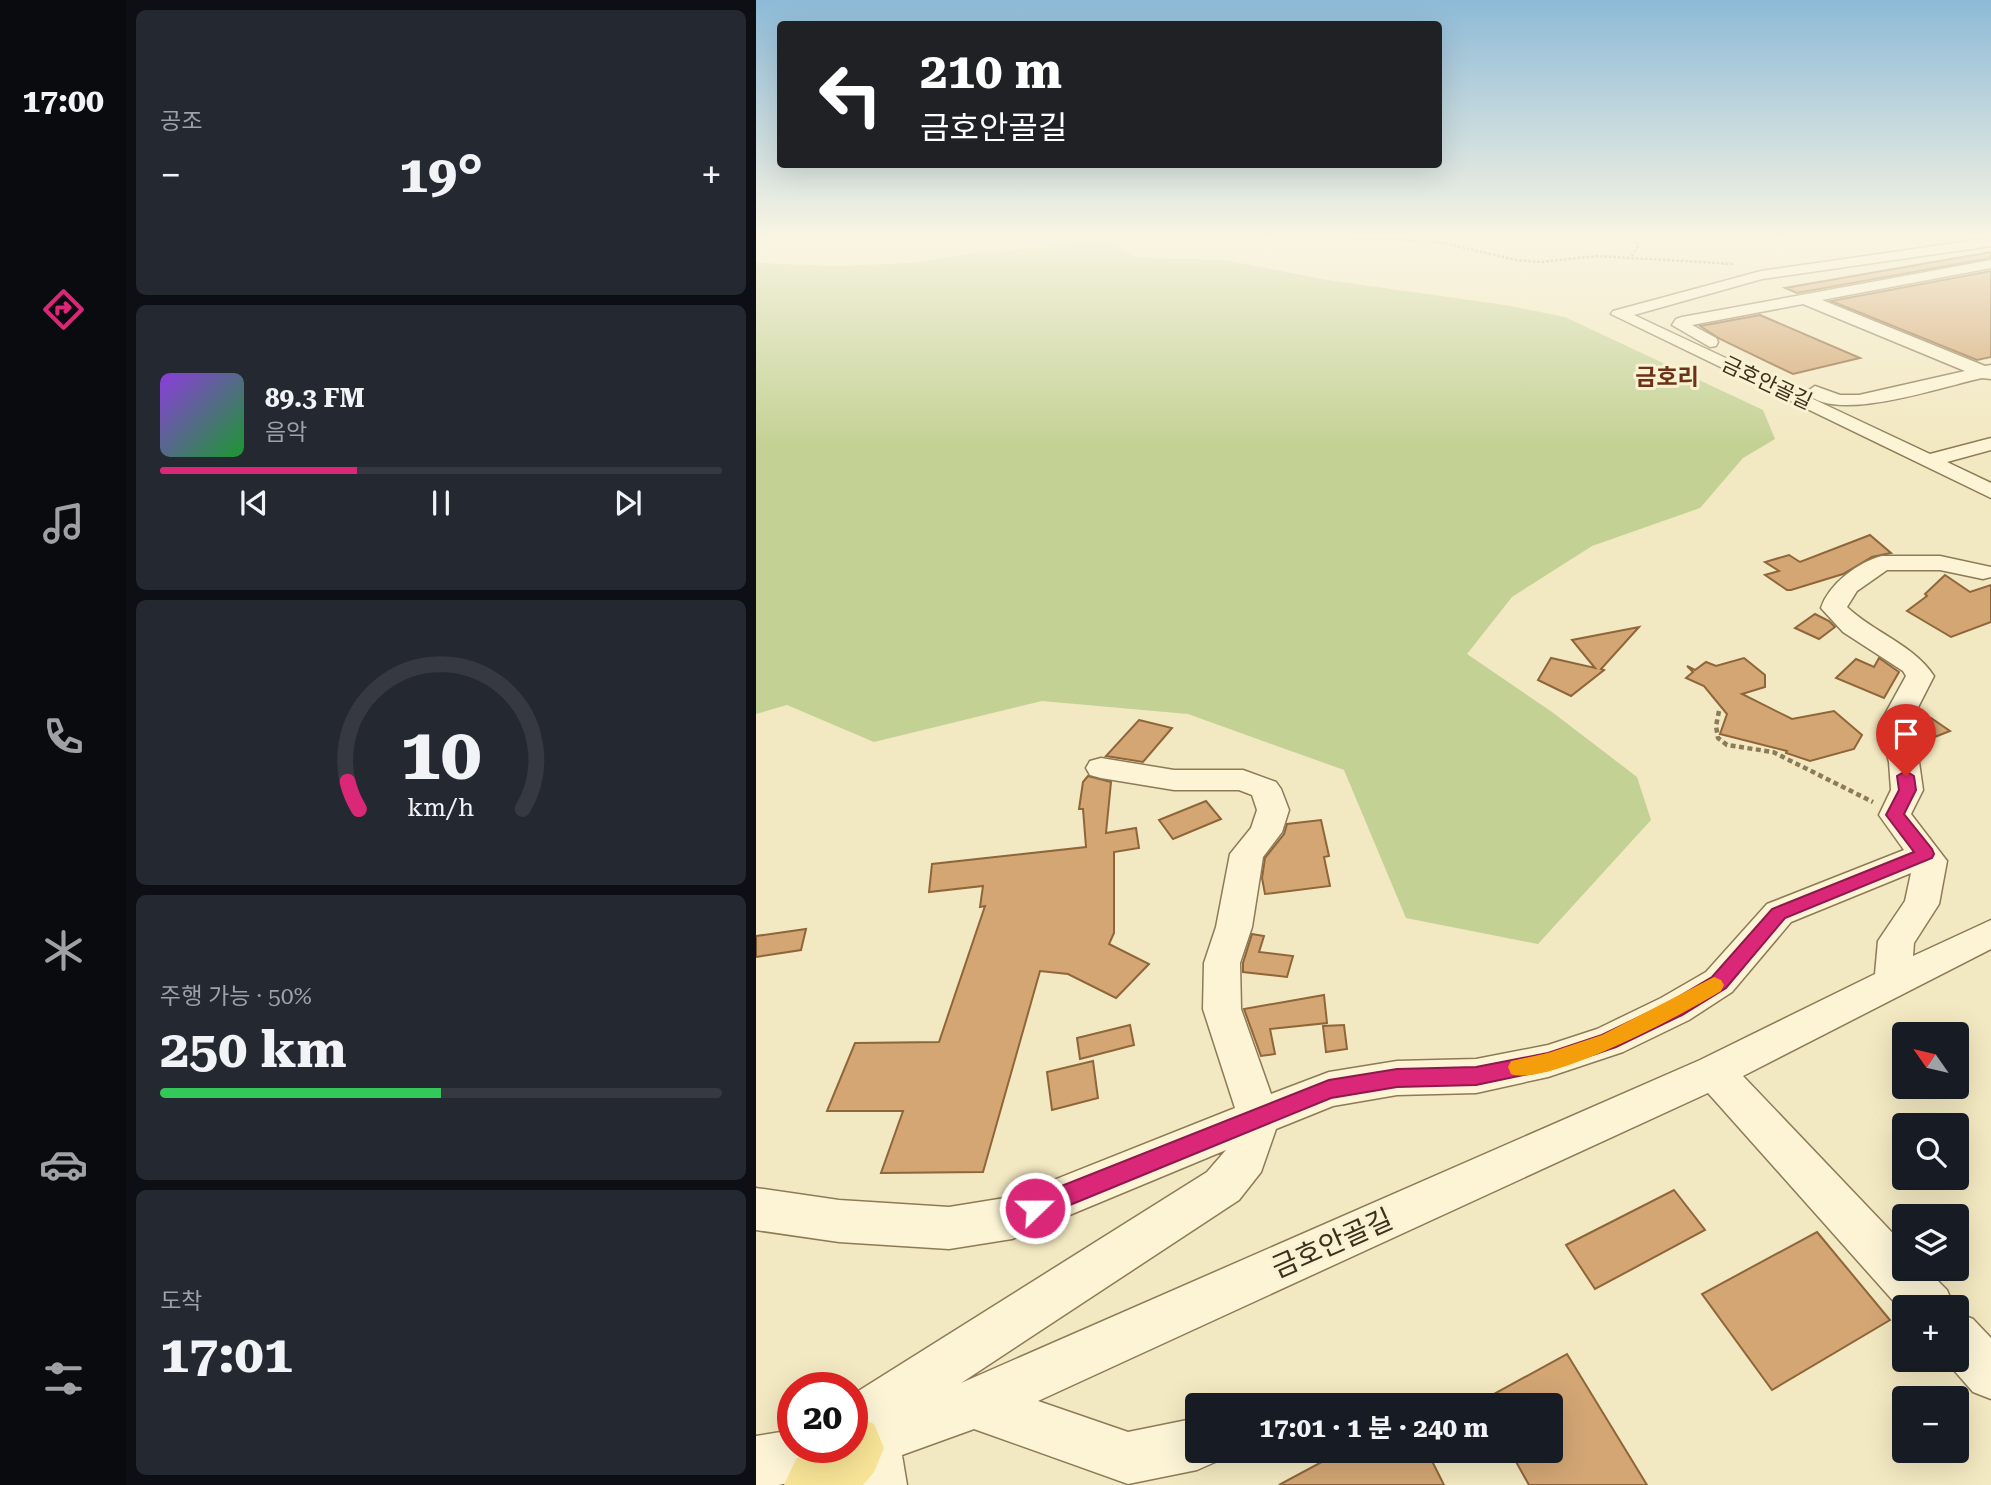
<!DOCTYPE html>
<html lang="ko">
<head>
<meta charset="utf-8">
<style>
  body { margin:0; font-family:"Roboto Serif","Noto Sans KR",serif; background:#242831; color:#f1f3f6; height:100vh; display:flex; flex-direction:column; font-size:26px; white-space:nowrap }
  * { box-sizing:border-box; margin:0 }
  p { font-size:23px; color:#9ea1a6 }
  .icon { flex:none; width:38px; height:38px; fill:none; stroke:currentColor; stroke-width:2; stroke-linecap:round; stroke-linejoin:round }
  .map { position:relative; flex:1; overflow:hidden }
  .sheet { display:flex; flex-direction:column; gap:10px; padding:10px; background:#0d0f14; width:630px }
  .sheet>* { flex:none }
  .guide { position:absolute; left:21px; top:21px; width:665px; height:147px; border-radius:7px; box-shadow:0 7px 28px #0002; background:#202124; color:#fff; overflow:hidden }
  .needle { width:46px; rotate:304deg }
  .buttons { position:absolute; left:1136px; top:1022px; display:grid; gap:14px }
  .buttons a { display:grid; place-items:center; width:77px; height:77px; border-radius:7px; background:#171b24; box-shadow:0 7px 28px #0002; font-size:35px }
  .speed { position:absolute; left:21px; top:1372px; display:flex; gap:14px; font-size:35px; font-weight:700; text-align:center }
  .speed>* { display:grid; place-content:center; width:91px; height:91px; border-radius:50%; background:#171b24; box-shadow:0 7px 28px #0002; line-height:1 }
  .speed .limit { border:10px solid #d22; background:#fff; color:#111 }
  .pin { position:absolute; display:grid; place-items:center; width:60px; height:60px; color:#fff; margin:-72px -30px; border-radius:50% 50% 50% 0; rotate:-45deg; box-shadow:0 0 7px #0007 }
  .pin .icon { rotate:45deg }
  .me { position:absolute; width:77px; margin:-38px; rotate:68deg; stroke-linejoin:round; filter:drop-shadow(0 0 5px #0008) }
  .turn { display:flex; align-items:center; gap:24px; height:147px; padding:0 28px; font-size:32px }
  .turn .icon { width:91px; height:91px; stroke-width:2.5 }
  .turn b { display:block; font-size:49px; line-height:60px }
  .big { font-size:52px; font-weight:700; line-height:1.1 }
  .sheet .card { flex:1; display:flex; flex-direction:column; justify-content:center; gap:10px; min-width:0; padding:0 24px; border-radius:10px; background:#242831 }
  .sheet .dial { align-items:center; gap:0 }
  .dial svg { height:182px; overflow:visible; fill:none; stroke:#363941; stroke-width:7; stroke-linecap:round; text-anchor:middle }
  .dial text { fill:#f1f3f6; stroke:none }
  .song { display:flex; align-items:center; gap:21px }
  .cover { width:84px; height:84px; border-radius:10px; background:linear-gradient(135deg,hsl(270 70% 55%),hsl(130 70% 35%)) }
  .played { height:7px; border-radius:4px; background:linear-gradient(90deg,#db2777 35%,#363941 35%) }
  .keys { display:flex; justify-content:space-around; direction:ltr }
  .heat { display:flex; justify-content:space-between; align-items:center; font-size:38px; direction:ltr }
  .charge { height:10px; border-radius:5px; background:linear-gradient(90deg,#34c759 50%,#363941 0) }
  .trip { position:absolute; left:429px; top:1393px; width:378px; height:70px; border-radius:7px; background:#171b24; box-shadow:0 7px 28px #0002; font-weight:700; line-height:70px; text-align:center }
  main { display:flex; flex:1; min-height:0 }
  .tabs { display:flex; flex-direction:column; width:126px; justify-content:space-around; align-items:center; background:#090b0e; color:#9ea1a6 }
  .tabs .icon { width:49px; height:49px }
  .tabs .active { color:#db2777 }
  .tabs b { font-size:32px; color:#f1f3f6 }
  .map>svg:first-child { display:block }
  .green { fill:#c3d194 }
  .building { fill:#d3a674; stroke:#8f653a; stroke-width:2 }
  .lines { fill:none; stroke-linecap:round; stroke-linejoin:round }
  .minor-casing { stroke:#8d7a57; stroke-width:3 }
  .major-casing { stroke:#5b462c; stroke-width:4 }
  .path-far1 { stroke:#8d7a57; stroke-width:2.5; stroke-dasharray:2.5 2; stroke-linecap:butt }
  .path { stroke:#8d7a57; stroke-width:4.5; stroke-dasharray:5 3.5; stroke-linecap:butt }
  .minor { fill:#fcf4d5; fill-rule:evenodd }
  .major { fill:#f8e496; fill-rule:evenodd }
  .route { fill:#db2777; stroke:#8e194d; stroke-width:2 }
  .slow { fill:#f59e0b }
  .labels { text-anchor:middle; stroke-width:6; stroke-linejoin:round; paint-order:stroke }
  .far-street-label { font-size:21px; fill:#3c2f1c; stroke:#f8f1d2 }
  .far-quarter-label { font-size:23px; font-weight:bold; fill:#6c3218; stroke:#f8f1d2 }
  .near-street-label { font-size:28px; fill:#3c2f1c; stroke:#f8f1d2 }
</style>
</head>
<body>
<main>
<nav class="tabs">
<b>17:00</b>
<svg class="icon active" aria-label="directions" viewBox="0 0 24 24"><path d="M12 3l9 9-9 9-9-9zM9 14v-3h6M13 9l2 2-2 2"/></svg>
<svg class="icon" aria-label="music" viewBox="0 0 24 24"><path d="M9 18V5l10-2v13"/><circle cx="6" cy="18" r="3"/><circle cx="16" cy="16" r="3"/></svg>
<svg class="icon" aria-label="phone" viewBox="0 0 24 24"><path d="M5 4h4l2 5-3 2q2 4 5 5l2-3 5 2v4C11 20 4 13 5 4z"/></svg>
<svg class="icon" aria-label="climate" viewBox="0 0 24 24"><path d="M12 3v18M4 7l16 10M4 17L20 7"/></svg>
<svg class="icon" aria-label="car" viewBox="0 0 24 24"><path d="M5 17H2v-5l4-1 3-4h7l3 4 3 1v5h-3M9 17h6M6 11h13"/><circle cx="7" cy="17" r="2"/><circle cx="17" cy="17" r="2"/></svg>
<svg class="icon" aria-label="filters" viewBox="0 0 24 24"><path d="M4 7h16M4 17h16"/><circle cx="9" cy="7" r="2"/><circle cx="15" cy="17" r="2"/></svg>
</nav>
<section class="sheet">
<div class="card"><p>공조</p>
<div class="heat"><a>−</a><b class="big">19°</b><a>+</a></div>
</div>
<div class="card">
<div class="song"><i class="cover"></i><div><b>89.3 FM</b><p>음악</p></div></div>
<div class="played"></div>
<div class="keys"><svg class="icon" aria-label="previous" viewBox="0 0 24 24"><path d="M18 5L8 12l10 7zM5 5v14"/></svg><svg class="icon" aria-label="pause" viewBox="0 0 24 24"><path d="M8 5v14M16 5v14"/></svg><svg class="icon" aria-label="next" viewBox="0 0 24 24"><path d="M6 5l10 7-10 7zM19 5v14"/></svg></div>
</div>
<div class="card dial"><svg viewBox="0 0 100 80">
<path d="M14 69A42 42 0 1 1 86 69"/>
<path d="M14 69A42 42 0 0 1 9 57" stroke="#db2777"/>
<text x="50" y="56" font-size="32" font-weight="700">10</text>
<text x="50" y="72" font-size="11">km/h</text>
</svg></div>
<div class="card"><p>주행 가능 · 50%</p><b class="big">250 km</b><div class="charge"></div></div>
<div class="card"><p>도착</p><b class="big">17:01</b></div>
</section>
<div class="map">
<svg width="1235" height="1485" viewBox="0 0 1235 1485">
  <rect width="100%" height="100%" fill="#f2e8c1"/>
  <polygon class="green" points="355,242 382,258 469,260 571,280 749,305 809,317 1007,410 1019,439 987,458 944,508 836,546 756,597 711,654 796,712 881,777 895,820 782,944 650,918 588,770 432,714 286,701 118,742 31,705 0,714 0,263 79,266 157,263 217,253"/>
  <g class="building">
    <polygon points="1235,252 1235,258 1041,293 1029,288"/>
    <polygon points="1235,271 1235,357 1221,360 1075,301"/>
    <polygon points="1004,315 1104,358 1037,374 964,339 944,326"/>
    <polygon points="1114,535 1135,553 1116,557 1087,574 1035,590 1031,590 1009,575 1023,571 1009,562 1033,555 1044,562"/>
    <polygon points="1189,575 1214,592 1235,585 1235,622 1195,637 1151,611 1171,596 1169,594"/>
    <polygon points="1059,614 1073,621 1079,627 1063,639 1039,628"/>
    <polygon points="883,627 845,669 848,670 815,696 782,680 795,658 839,668 816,640"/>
    <polygon points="988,658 1009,675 1009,687 986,694 1036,719 1078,711 1106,735 1098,749 1054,761 1030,753 1031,751 964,734 971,714 948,686 930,678 937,672 931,666 939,670 950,662 960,666"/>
    <polygon points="1123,658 1143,672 1128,698 1080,678 1100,659 1118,667"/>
    <polygon points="1170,718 1175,718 1194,731 1171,740 1157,730 1156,725"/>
    <polygon points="383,720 416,728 387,762 350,756"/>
    <polygon points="332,776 355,782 350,833 380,828 383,848 358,852 358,933 353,944 393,964 360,998 312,974 284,971 227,1172 125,1173 147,1111 71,1111 99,1043 183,1042 229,906 224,907 227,886 173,892 176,864 330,847 327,809 323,809 327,782"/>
    <polygon points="450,801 465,819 417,839 403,820"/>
    <polygon points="565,820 573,856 568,857 574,886 509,894 506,878 509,858 528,834 531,824"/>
    <polygon points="50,929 45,950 0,957 0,936"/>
    <polygon points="496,934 508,936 503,952 537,956 531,977 487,972 487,963"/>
    <polygon points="568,995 571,1023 514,1029 519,1054 505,1056 488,1009"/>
    <polygon points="374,1025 378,1045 324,1059 321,1038"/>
    <polygon points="588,1025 591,1049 570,1052 567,1026"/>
    <polygon points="337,1061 342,1098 296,1110 291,1072"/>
    <polygon points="918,1190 949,1230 839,1289 810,1245"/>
    <polygon points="1061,1232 1134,1320 1016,1390 946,1294"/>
    <polygon points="811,1354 891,1485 773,1485 754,1451 794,1451 794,1405 718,1405"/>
    <polygon points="586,1451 671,1451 688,1485 523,1485"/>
  </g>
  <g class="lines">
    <defs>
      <g id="minor">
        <polygon points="1235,238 1235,246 1006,279 878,315 1174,454 1235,438 1235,450 1191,462 1235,483 1235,498 855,314 857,311 1005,271"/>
        <path d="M1235,260V268L1066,300L1229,366L1235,365V379L1226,378C1188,386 1077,425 1050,392L1059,386L1084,395H1103L1209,371L1047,304L936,325L960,338L962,342L960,346L954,347L916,325L920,319L926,317Z"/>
        <path d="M1126,556H1184L1235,567V577L1227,579L1184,570H1131L1101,591L1091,607C1117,632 1158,645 1178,676L1153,725L1163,762L1167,790L1155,814L1191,861L1183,904L1158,943L1157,956L1235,920V949L987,1076L1148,1245V1269H1170L1191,1290L1198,1307H1148V1313L952,1093L282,1401L372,1432L441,1418V1451H464L459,1462L441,1470L372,1484L218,1429L146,1455L151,1485H97L96,1473L22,1485H0V1436L37,1430V1447H96V1395L451,1172L470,1150L256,1239L193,1249L83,1242L0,1230V1188L83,1200L193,1207L255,1197L479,1108L447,1009L448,963L460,927L474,854L495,828L501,810L496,795L483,790H418L345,778L334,775L330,768L334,761L345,758L418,770H487L520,782L525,789L533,810L526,832L507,857L496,927L484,963L485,1009L515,1094L573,1072L641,1061L720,1059L792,1045L841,1029L905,998L950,972L1011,904L1148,850L1123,815L1135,790L1133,762L1123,725L1150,676L1147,671L1087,632L1065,608C1073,584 1102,562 1126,556ZM1155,873L1149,901L1122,941L1119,974L944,1060L205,1383L483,1200L505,1172L520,1129L577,1106L641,1095L720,1093L792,1077L867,1052L933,1020L976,992L1035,922Z"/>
        <polygon points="1200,1312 1217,1319 1235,1338 1235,1399 1217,1392 1189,1360 1200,1360"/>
      </g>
      <polygon id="major" points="96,1415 118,1424 128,1448 118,1472 107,1485 28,1485 39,1461 50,1447 96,1447"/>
    </defs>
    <use href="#minor" class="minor-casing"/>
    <use href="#major" class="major-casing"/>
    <g class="path-far1">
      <polyline points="590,238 683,242 760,260 786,262 841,256 978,264"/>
      <polyline points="873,238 880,241 882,246 876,256"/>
    </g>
    <polyline class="path" points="963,711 960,726 962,738 971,745 1017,752 1117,802"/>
    <use href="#minor" class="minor"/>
    <use href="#major" class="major"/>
  </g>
  <linearGradient id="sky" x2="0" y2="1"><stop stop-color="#8dbad7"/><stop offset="0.53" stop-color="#f9f5e3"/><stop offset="1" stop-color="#f9f5e3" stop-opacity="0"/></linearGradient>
  <rect width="1235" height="446" fill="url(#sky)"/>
  <polygon class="route" points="1150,771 1158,776 1160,790 1148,814 1176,849 1178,854 1176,858 1029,918 970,988 926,1015 860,1047 792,1070 720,1085 641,1087 575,1098 287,1216 279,1219 270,1216 267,1208 270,1200 573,1080 641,1069 720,1067 792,1053 846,1035 912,1003 956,977 1016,909 1158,852 1130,815 1143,790 1141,776"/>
  <path class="slow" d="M958,977L965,980L968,985L965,991C929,1013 793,1087 755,1074L752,1067L755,1061L792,1053L846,1035Z"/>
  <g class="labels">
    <g class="far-street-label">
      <text transform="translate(1011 383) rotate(25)" y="7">금호안골길</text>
    </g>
    <g class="far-quarter-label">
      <text x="911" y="385">금호리</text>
    </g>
    <g class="near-street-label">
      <text transform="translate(576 1243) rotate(-24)" y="10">금호안골길</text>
    </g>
  </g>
</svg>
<div class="buttons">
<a><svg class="needle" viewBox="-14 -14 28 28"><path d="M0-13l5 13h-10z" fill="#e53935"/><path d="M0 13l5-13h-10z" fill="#9ea1a6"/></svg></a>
<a><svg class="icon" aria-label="search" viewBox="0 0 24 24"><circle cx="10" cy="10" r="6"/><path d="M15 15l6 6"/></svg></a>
<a><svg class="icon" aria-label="layers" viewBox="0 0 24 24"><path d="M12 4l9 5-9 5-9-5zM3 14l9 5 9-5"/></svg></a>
<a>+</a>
<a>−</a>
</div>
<div class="speed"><div class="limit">20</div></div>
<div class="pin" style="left:1150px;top:776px;background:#d93025"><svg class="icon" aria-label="arrive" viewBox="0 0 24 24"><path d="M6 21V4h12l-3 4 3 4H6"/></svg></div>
<svg class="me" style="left:279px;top:1208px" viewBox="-20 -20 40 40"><circle r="17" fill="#db2777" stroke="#fff" stroke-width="3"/><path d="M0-11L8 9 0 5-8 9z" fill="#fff"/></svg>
<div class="trip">17:01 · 1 분 · 240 m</div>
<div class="guide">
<div class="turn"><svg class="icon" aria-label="left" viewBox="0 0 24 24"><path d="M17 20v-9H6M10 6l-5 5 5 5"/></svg><div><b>210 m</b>금호안골길</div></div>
</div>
</div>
</main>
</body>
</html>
